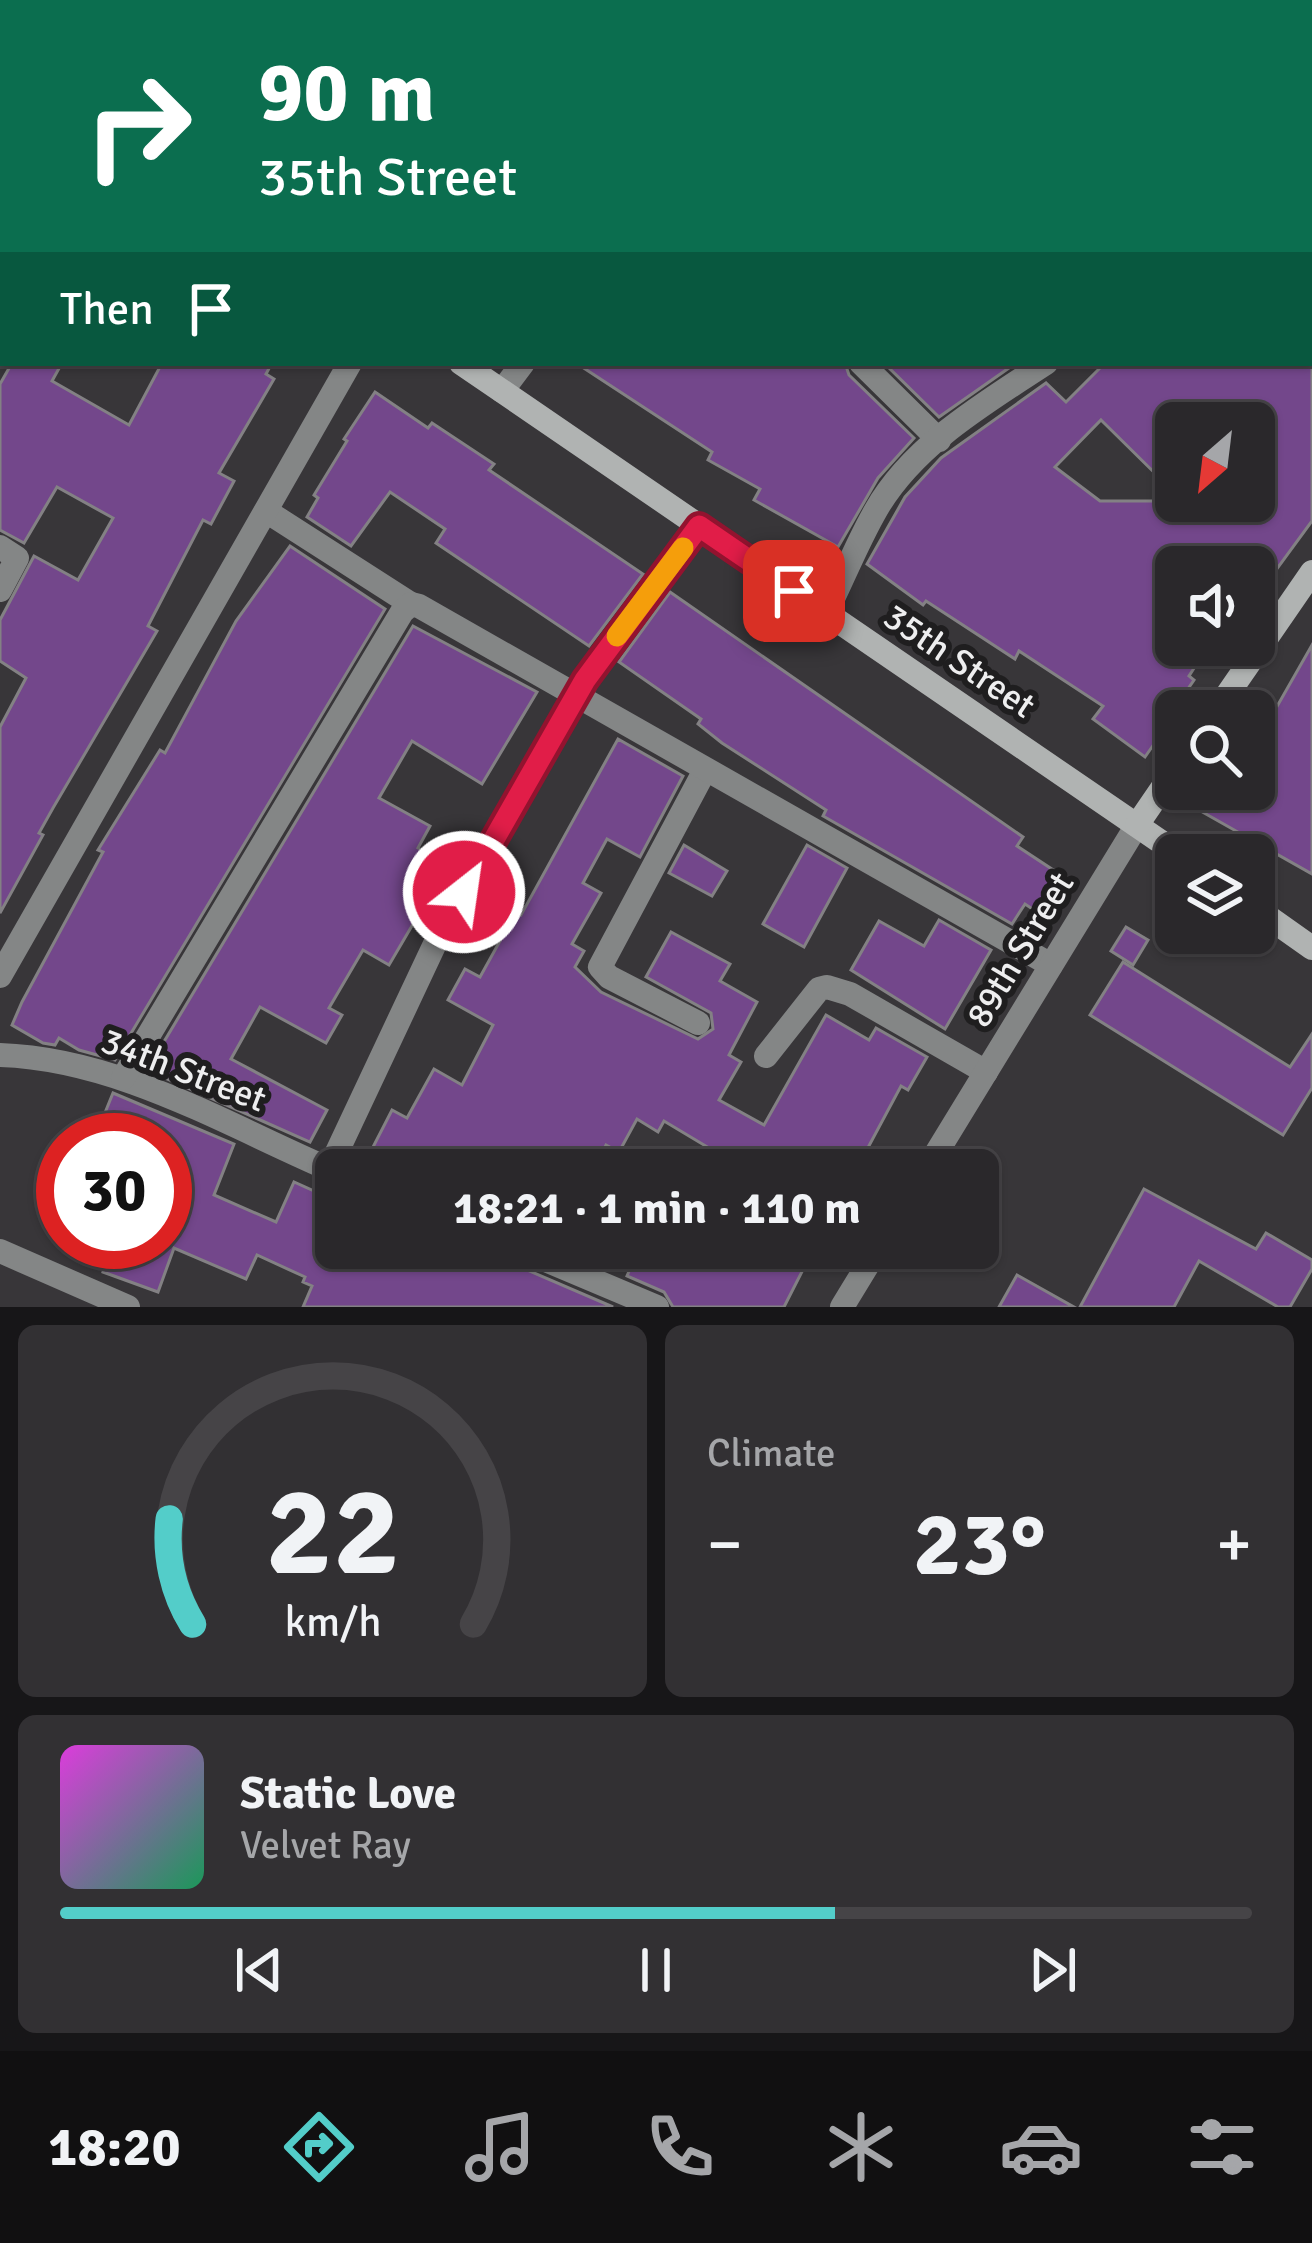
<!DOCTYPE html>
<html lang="en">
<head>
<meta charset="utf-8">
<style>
  body { margin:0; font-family:Signika,sans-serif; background:#323033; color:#f1f3f6; height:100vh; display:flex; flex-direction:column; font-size:45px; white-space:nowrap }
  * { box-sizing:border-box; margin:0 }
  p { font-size:39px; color:#a5a6a9 }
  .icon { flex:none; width:66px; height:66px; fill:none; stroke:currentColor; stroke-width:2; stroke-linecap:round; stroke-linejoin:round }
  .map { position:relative; height:1307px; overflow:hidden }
  .details { display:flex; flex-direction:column; gap:18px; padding:18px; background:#171618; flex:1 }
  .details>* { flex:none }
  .top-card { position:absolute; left:0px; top:0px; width:1314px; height:366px; box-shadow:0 3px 9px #0004,0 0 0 3px #464447; background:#0b6e4f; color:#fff; overflow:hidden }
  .needle { width:78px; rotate:208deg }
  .controls { position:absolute; left:1155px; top:402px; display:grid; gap:24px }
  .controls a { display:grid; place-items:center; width:120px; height:120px; border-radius:18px; background:#2a282b; box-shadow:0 3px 9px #0004,0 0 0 3px #464447; font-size:60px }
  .speed { position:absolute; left:36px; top:1113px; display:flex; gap:24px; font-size:60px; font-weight:700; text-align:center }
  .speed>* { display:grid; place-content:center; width:156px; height:156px; border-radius:50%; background:#2a282b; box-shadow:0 3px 9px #0004,0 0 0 3px #464447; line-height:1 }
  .speed .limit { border:18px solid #d22; background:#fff; color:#111 }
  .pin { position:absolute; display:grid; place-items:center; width:102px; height:102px; color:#fff; margin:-51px; border-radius:24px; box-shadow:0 6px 18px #0006 }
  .me { position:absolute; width:132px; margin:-66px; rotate:30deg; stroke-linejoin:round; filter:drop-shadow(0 0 9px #0008) }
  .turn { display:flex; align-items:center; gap:42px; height:252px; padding:0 60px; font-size:54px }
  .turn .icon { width:156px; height:156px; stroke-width:2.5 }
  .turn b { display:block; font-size:84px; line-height:102px }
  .then { display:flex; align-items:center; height:114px; padding:0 60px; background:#0003; gap:24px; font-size:45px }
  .big { font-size:90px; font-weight:700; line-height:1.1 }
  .details .tile { flex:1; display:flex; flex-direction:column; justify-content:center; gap:18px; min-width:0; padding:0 42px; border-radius:18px; background:#323033 }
  .details .dial { align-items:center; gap:0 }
  .dial svg { height:312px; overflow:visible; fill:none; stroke:#464447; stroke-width:7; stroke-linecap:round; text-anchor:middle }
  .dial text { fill:#f1f3f6; stroke:none }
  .song { display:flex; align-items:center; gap:36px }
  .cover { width:144px; height:144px; border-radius:18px; background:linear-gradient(135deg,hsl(300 70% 55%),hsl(150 70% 35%)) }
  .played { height:12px; border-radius:6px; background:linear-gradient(90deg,#53cdc9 65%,#464447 65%) }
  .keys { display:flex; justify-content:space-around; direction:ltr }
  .heat { display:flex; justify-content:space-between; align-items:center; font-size:66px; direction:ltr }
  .details .tiles { flex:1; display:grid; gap:18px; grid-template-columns:1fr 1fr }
  .tile:last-child { grid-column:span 2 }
  .trip { position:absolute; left:315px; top:1149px; width:684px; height:120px; border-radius:18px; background:#2a282b; box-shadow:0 3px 9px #0004,0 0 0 3px #464447; font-weight:700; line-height:120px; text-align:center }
  .tabs { display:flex; height:192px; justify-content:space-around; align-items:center; background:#111011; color:#a5a6a9 }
  .tabs .icon { width:84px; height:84px }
  .tabs .on { color:#53cdc9 }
  .tabs b { font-size:54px; color:#f1f3f6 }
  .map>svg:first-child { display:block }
  .building { fill:#73478b; stroke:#838184; stroke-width:3; fill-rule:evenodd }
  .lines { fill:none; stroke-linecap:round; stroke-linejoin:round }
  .minor { stroke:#848686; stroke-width:24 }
  .secondary { stroke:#b0b3b2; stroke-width:24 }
  .route-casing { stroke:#92132f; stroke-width:30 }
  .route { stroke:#e11d48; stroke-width:21 }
  .slow { stroke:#f59e0b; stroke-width:21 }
  .labels { text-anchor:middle; stroke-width:12; stroke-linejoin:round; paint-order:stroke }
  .street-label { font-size:36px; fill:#eeeeef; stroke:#1f1e1f }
</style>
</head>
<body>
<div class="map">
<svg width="1312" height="1307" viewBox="0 0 1312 1307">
  <rect width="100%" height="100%" fill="#383639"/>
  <g class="building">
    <polygon points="12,363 62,363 52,381 129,425 162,363 272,363 266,374 274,379 219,473 234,481 211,524 203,520 148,626 157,631 53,808 39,833 43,835 0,913 0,727 26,678 0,661 0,620 34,556 78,580 113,518 57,487 24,543 0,530 0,384"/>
    <polygon points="576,363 845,363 849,375 914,438 878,478 838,547 754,500 760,489 708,460 712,452"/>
    <polygon points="884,363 1016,363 939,417"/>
    <path d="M1105,363H1312V521L1254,600V567H1176V645H1209L1189,676L1194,680L1172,712L1175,714L1145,757L1093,719L1103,706L1019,651L1015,659L926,601L923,605L867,564L905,497L941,458L1046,383L1066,402ZM1101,420L1176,494V423H1254V501H1100L1055,467Z"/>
    <polygon points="375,392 428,428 432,423 494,464 489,470 643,574 589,646 436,543 445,529 390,492 351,546 307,517 318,498 314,495 347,441 344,439"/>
    <polygon points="290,546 385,609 115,1060 79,1050 59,1038 55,1045 43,1043 12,1025 22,1002 103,852 98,850 160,750 165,753 236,621"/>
    <polygon points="670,592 1023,837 1017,846 1067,879 1043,916 1025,904 1012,924 823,816 826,810 722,743 698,724 701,719 619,662"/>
    <polygon points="413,626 537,692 482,784 412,741 379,798 430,826 418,848 447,864 423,907 389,965 363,950 329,1008 342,1015 326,1043 260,1007 231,1059 327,1110 310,1142 147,1070"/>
    <polygon points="1312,645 1312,874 1176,797 1182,789 1254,789 1254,717 1267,724"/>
    <polygon points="618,739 683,776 640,857 607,839 583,883 601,893 572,944 584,951 575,967 601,992 698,1039 713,1029 711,1013 646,977 671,932 730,964 720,981 757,1002 729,1055 741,1062 719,1100 764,1125 826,1015 869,1040 876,1028 927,1057 908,1090 901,1086 856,1170 731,1170 715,1161 719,1154 664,1121 658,1132 637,1119 619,1152 606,1145 593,1170 418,1170 373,1147 392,1110 407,1118 434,1069 462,1085 493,1025 448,1000 465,969 480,977 516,912 521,915"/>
    <polygon points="684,845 727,871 712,896 669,873"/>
    <polygon points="807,845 847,868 804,947 763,924"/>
    <polygon points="939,920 991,950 945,1029 851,970 879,921 924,946"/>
    <polygon points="1126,927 1148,940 1133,965 1111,951"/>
    <polygon points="1123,962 1290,1067 1312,1034 1312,1088 1283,1135 1090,1015"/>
    <polygon points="113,1093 234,1144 214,1195 276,1222 294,1182 336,1201 336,1248 454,1248 480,1260 485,1248 494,1248 511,1263 613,1307 303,1307 312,1286 303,1282 305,1277 257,1255 246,1279 174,1248 158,1292 103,1272 114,1242 165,1242 165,1140 94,1140"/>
    <polygon points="1144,1189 1256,1249 1266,1233 1312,1260 1312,1269 1290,1307 1278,1307 1199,1261 1174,1307 1080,1307"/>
    <polygon points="639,1248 814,1248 784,1307 673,1307 664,1292 627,1276"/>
    <polygon points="1017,1275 1074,1307 999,1307"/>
  </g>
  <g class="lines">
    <g class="minor">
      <polyline points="697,0 702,3"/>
      <polyline points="560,3 562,0"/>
      <polyline points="1311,80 1312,78"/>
      <polyline points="861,363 939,440"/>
      <polyline points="502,391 523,363"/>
      <polyline points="266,511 411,604"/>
      <polyline points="0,547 17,558 0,590"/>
      <path d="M826,613C843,579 857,543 876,510C913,445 985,403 1046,363"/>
      <polyline points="0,976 350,363"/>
      <polyline points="698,1023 609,977 600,967 705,770"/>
      <path d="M0,1055C120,1059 228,1126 336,1172"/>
      <polyline points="766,1056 819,989 827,987 850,994 986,1072"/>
      <polyline points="123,1078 402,612 411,604 419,606 1051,965"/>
      <polyline points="329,1169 441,931 585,680 699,526"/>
      <polyline points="926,1170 1137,825"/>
      <polyline points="517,1248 657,1307"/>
      <polyline points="0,1251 128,1307"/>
      <polyline points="842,1307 878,1248"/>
    </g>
    <g class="secondary">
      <polyline points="0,40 3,43"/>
      <polyline points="461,363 1180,855"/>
      <polyline points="1216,711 1312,572"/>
      <polyline points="1137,825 1176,768"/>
      <polyline points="1254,907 1312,948"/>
    </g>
  </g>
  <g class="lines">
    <defs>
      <polyline id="route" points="464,892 585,680 699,526 794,591"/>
    </defs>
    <use href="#route" class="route-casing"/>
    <use href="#route" class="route"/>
    <polyline class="slow" points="617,636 683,548"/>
  </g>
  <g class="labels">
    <g class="street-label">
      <text transform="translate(960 660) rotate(34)" y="13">35th Street</text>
      <text transform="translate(1019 949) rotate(-59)" y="13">89th Street</text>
      <text transform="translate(184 1069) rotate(21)" y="13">34th Street</text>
    </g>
  </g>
</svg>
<div class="controls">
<a><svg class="needle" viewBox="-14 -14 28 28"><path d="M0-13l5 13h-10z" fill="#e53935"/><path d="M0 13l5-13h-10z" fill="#a5a6a9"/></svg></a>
<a><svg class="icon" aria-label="sound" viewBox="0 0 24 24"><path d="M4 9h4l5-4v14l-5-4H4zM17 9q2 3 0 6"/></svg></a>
<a><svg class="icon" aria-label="search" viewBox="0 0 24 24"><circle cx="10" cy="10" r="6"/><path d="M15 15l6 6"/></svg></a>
<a><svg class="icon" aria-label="layers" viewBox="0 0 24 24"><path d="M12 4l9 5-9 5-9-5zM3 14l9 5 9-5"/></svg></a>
</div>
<div class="speed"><div class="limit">30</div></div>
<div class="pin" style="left:794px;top:591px;background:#d93025"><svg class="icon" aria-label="arrive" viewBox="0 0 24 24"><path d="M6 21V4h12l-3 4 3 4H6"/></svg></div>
<svg class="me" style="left:464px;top:892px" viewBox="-20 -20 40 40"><circle r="17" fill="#e11d48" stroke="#fff" stroke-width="3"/><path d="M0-11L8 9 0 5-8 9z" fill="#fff"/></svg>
<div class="trip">18:21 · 1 min · 110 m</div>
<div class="top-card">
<div class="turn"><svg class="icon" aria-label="right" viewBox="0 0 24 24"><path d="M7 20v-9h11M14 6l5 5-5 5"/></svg><div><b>90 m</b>35th Street</div></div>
<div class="then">Then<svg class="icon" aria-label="arrive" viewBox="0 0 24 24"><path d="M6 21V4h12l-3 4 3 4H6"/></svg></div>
</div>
</div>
<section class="details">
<div class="tiles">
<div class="tile dial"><svg viewBox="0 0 100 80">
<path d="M14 69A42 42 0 1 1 86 69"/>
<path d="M14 69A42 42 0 0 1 8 42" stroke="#53cdc9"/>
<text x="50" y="56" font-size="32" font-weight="700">22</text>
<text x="50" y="72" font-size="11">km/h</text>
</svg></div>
<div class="tile"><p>Climate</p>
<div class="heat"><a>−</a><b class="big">23°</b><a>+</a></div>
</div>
<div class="tile">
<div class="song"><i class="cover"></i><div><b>Static Love</b><p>Velvet Ray</p></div></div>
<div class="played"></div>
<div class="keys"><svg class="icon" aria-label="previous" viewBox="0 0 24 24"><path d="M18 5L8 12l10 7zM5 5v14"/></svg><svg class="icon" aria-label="pause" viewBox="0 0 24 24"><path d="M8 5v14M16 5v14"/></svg><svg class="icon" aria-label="next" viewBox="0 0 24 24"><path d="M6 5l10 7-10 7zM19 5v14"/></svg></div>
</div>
</div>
</section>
<nav class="tabs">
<b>18:20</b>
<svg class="icon on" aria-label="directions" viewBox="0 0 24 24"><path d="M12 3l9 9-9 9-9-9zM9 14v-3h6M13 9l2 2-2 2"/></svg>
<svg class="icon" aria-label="music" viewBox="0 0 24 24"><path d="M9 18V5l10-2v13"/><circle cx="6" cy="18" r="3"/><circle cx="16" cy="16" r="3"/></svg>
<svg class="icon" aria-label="phone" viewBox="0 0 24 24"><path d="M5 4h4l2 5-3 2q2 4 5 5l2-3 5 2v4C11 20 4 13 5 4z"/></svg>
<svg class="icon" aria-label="climate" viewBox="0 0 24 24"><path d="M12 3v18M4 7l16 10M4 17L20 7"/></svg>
<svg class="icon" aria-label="car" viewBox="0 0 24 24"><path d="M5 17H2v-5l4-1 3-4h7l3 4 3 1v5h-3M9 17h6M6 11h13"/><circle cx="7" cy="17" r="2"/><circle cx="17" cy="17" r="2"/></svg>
<svg class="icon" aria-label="filters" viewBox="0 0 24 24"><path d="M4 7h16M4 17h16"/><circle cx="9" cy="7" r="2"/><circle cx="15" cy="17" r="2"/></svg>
</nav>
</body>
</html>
